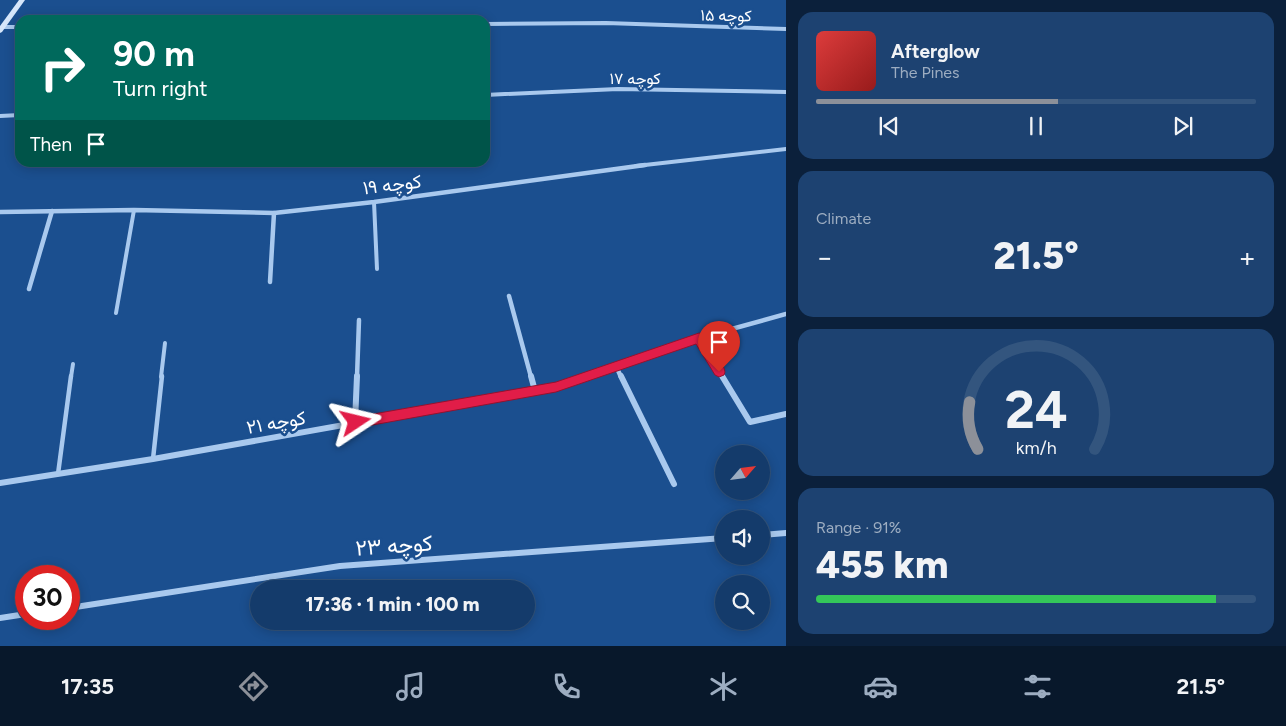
<!DOCTYPE html>
<html lang="en">
<head>
<meta charset="utf-8">
<style>
  body { margin:0; font-family:Figtree,Vazirmatn,sans-serif; background:#1d4271; color:#f1f3f6; height:100vh; display:flex; flex-direction:column; font-size:19px; white-space:nowrap }
  * { box-sizing:border-box; margin:0 }
  p { font-size:16px; color:#9dadc1 }
  .icon { flex:none; width:28px; height:28px; fill:none; stroke:currentColor; stroke-width:2; stroke-linecap:round; stroke-linejoin:round }
  .map { position:relative; flex:1; overflow:hidden }
  .panel { display:flex; flex-direction:column; gap:12px; padding:12px; background:#0b203b; width:500px }
  .panel>* { flex:none }
  .guide { position:absolute; left:15px; top:15px; width:475px; height:152px; border-radius:15px; box-shadow:0 2px 12px #0003,0 0 0 1px #33557e; background:#00695c; color:#fff; overflow:hidden }
  .needle { width:32px; rotate:62deg }
  .buttons { position:absolute; left:715px; top:445px; display:grid; gap:10px }
  .buttons a { display:grid; place-items:center; width:55px; height:55px; border-radius:50%; background:#143b6b; box-shadow:0 2px 12px #0003,0 0 0 1px #33557e; font-size:25px }
  .speed { position:absolute; left:15px; top:565px; display:flex; gap:10px; font-size:25px; font-weight:700; text-align:center }
  .speed>* { display:grid; place-content:center; width:65px; height:65px; border-radius:50%; background:#143b6b; box-shadow:0 2px 12px #0003,0 0 0 1px #33557e; line-height:1 }
  .speed .limit { border:8px solid #d22; background:#fff; color:#111 }
  .pin { position:absolute; display:grid; place-items:center; width:42px; height:42px; color:#fff; margin:-51px -21px; border-radius:50% 50% 50% 0; rotate:-45deg; box-shadow:0 0 5px #0007 }
  .pin .icon { rotate:45deg }
  .me { position:absolute; width:55px; margin:-28px; rotate:80deg; stroke-linejoin:round; filter:drop-shadow(0 0 4px #0008) }
  .turn { display:flex; align-items:center; gap:18px; height:105px; padding:0 15px; font-size:22px }
  .turn .icon { width:65px; height:65px; stroke-width:2.5 }
  .turn b { display:block; font-size:35px; line-height:42px }
  .then { display:flex; align-items:center; height:48px; padding:0 15px; background:#0003; gap:10px; font-size:19px }
  .big { font-size:38px; font-weight:800; line-height:1.1 }
  .panel .widget { flex:1; display:flex; flex-direction:column; justify-content:center; gap:8px; min-width:0; padding:0 18px; border-radius:15px; background:#1d4271 }
  .panel .dial { align-items:center; gap:0 }
  .dial svg { height:130px; overflow:visible; fill:none; stroke:#33557e; stroke-width:7; stroke-linecap:round; text-anchor:middle }
  .dial text { fill:#f1f3f6; stroke:none }
  .song { display:flex; align-items:center; gap:15px }
  .cover { width:60px; height:60px; border-radius:8px; background:linear-gradient(135deg,hsl(0 70% 55%),hsl(0 70% 35%)) }
  .played { height:5px; border-radius:2px; background:linear-gradient(90deg,#8c9099 55%,#33557e 55%) }
  .keys { display:flex; justify-content:space-around; direction:ltr }
  .heat { display:flex; justify-content:space-between; align-items:center; font-size:28px; direction:ltr }
  .charge { height:8px; border-radius:4px; background:linear-gradient(90deg,#34c759 91%,#33557e 0) }
  .trip { position:absolute; left:250px; top:580px; width:285px; height:50px; border-radius:25px; background:#143b6b; box-shadow:0 2px 12px #0003,0 0 0 1px #33557e; font-weight:800; line-height:50px; text-align:center }
  .tabs { display:flex; height:80px; justify-content:space-around; align-items:center; background:#08182b; color:#9dadc1 }
  .tabs .icon { width:35px; height:35px }
  .tabs .active { color:#8c9099 }
  .tabs b { font-size:22px; color:#f1f3f6 }
  main { display:flex; flex:1; min-height:0 }
  .map>svg:first-child { display:block }
  .lines { fill:none; stroke-linecap:round; stroke-linejoin:round }
  .lane-far1 { stroke:#a9c9ee; stroke-width:4 }
  .lane { stroke:#a9c9ee; stroke-width:4.5 }
  .street-far2 { stroke:#a9c9ee; stroke-width:4 }
  .street-far1 { stroke:#a9c9ee; stroke-width:4.5 }
  .street { stroke:#a9c9ee; stroke-width:6 }
  .secondary { fill:#d6e6fa; fill-rule:evenodd }
  .route { fill:#e11d48; stroke:#92132f }
  .labels { text-anchor:middle; stroke-width:5; stroke-linejoin:round; paint-order:stroke }
  .far-street-label { font-size:16px; fill:#fff; stroke:#1b4f8f }
  .street-label { font-size:19px; fill:#fff; stroke:#1b4f8f }
  .near-street-label { font-size:22px; fill:#fff; stroke:#1b4f8f }
</style>
</head>
<body>
<main>
<div class="map">
<svg width="786" height="646" viewBox="0 0 786 646">
  <rect width="100%" height="100%" fill="#1b4f8f"/>
  <g class="lines">
    <g class="lane-far1">
      <polyline points="374,202 377,269"/>
      <polyline points="116,313 134,210"/>
      <polyline points="71,377 73,364"/>
      <polyline points="161,377 165,343"/>
    </g>
    <g class="lane">
      <polyline points="153,459 162,376"/>
      <polyline points="58,474 71,376"/>
    </g>
    <g class="street-far2">
      <polyline points="485,24 606,23 786,29"/>
      <polyline points="3,27 20,27"/>
      <polyline points="485,95 618,89 786,92"/>
      <polyline points="0,116 20,115"/>
      <polyline points="636,166 786,149"/>
    </g>
    <g class="street-far1">
      <polyline points="0,212 134,210 274,213 374,202 645,165"/>
      <polyline points="270,282 274,213"/>
      <polyline points="29,289 52,211"/>
      <polyline points="509,296 531,377"/>
      <polyline points="699,338 723,377"/>
      <polyline points="616,366 621,377"/>
      <polyline points="357,377 359,320"/>
      <polyline points="585,377 699,338 786,314"/>
    </g>
    <g class="street">
      <polyline points="531,376 535,391"/>
      <polyline points="621,376 674,484"/>
      <polyline points="722,376 750,422 786,414"/>
      <polyline points="355,422 357,376"/>
      <polyline points="0,483 153,459 556,387 589,376"/>
      <polyline points="761,535 786,533"/>
      <polyline points="69,608 340,566 724,538"/>
      <polyline points="0,618 26,614"/>
    </g>
    <polygon class="secondary" points="19,0 25,0 2,32 0,33 0,26"/>
  </g>
  <polygon class="route" points="699,333 703,334 724,368 725,372 724,375 719,377 715,375 696,344 556,392 356,428 351,427 349,422 351,418 356,417 556,382"/>
  <g class="labels">
    <g class="far-street-label">
      <text transform="translate(726 15) rotate(1)" y="6">کوچه ۱۵</text>
      <text x="635" y="84">کوچه ۱۷</text>
    </g>
    <g class="street-label">
      <text transform="translate(392 184) rotate(-7)" y="7">کوچه ۱۹</text>
      <text transform="translate(276 422) rotate(-10)" y="7">کوچه ۲۱</text>
    </g>
    <g class="near-street-label">
      <text transform="translate(394 545) rotate(-4)" y="8">کوچه ۲۳</text>
    </g>
  </g>
</svg>
<div class="buttons">
<a><svg class="needle" viewBox="-14 -14 28 28"><path d="M0-13l5 13h-10z" fill="#e53935"/><path d="M0 13l5-13h-10z" fill="#9dadc1"/></svg></a>
<a><svg class="icon" aria-label="sound" viewBox="0 0 24 24"><path d="M4 9h4l5-4v14l-5-4H4zM17 9q2 3 0 6"/></svg></a>
<a><svg class="icon" aria-label="search" viewBox="0 0 24 24"><circle cx="10" cy="10" r="6"/><path d="M15 15l6 6"/></svg></a>
</div>
<div class="speed"><div class="limit">30</div></div>
<div class="pin" style="left:719px;top:372px;background:#d93025"><svg class="icon" aria-label="arrive" viewBox="0 0 24 24"><path d="M6 21V4h12l-3 4 3 4H6"/></svg></div>
<svg class="me" style="left:356px;top:422px" viewBox="-20 -20 40 40"><path d="M0-17L14 15 0 8-14 15z" fill="#e11d48" stroke="#fff" stroke-width="4"/></svg>
<div class="trip">17:36 · 1 min · 100 m</div>
<div class="guide">
<div class="turn"><svg class="icon" aria-label="right" viewBox="0 0 24 24"><path d="M7 20v-9h11M14 6l5 5-5 5"/></svg><div><b>90 m</b>Turn right</div></div>
<div class="then">Then<svg class="icon" aria-label="arrive" viewBox="0 0 24 24"><path d="M6 21V4h12l-3 4 3 4H6"/></svg></div>
</div>
</div>
<section class="panel">
<div class="widget">
<div class="song"><i class="cover"></i><div><b>Afterglow</b><p>The Pines</p></div></div>
<div class="played"></div>
<div class="keys"><svg class="icon" aria-label="previous" viewBox="0 0 24 24"><path d="M18 5L8 12l10 7zM5 5v14"/></svg><svg class="icon" aria-label="pause" viewBox="0 0 24 24"><path d="M8 5v14M16 5v14"/></svg><svg class="icon" aria-label="next" viewBox="0 0 24 24"><path d="M6 5l10 7-10 7zM19 5v14"/></svg></div>
</div>
<div class="widget"><p>Climate</p>
<div class="heat"><a>−</a><b class="big">21.5°</b><a>+</a></div>
</div>
<div class="widget dial"><svg viewBox="0 0 100 80">
<path d="M14 69A42 42 0 1 1 86 69"/>
<path d="M14 69A42 42 0 0 1 9 40" stroke="#8c9099"/>
<text x="50" y="56" font-size="32" font-weight="700">24</text>
<text x="50" y="72" font-size="11">km/h</text>
</svg></div>
<div class="widget"><p>Range · 91%</p><b class="big">455 km</b><div class="charge"></div></div>
</section>
</main>
<nav class="tabs">
<b>17:35</b>
<svg class="icon active" aria-label="directions" viewBox="0 0 24 24"><path d="M12 3l9 9-9 9-9-9zM9 14v-3h6M13 9l2 2-2 2"/></svg>
<svg class="icon" aria-label="music" viewBox="0 0 24 24"><path d="M9 18V5l10-2v13"/><circle cx="6" cy="18" r="3"/><circle cx="16" cy="16" r="3"/></svg>
<svg class="icon" aria-label="phone" viewBox="0 0 24 24"><path d="M5 4h4l2 5-3 2q2 4 5 5l2-3 5 2v4C11 20 4 13 5 4z"/></svg>
<svg class="icon" aria-label="climate" viewBox="0 0 24 24"><path d="M12 3v18M4 7l16 10M4 17L20 7"/></svg>
<svg class="icon" aria-label="car" viewBox="0 0 24 24"><path d="M5 17H2v-5l4-1 3-4h7l3 4 3 1v5h-3M9 17h6M6 11h13"/><circle cx="7" cy="17" r="2"/><circle cx="17" cy="17" r="2"/></svg>
<svg class="icon" aria-label="filters" viewBox="0 0 24 24"><path d="M4 7h16M4 17h16"/><circle cx="9" cy="7" r="2"/><circle cx="15" cy="17" r="2"/></svg>
<b>21.5°</b>
</nav>
</body>
</html>
